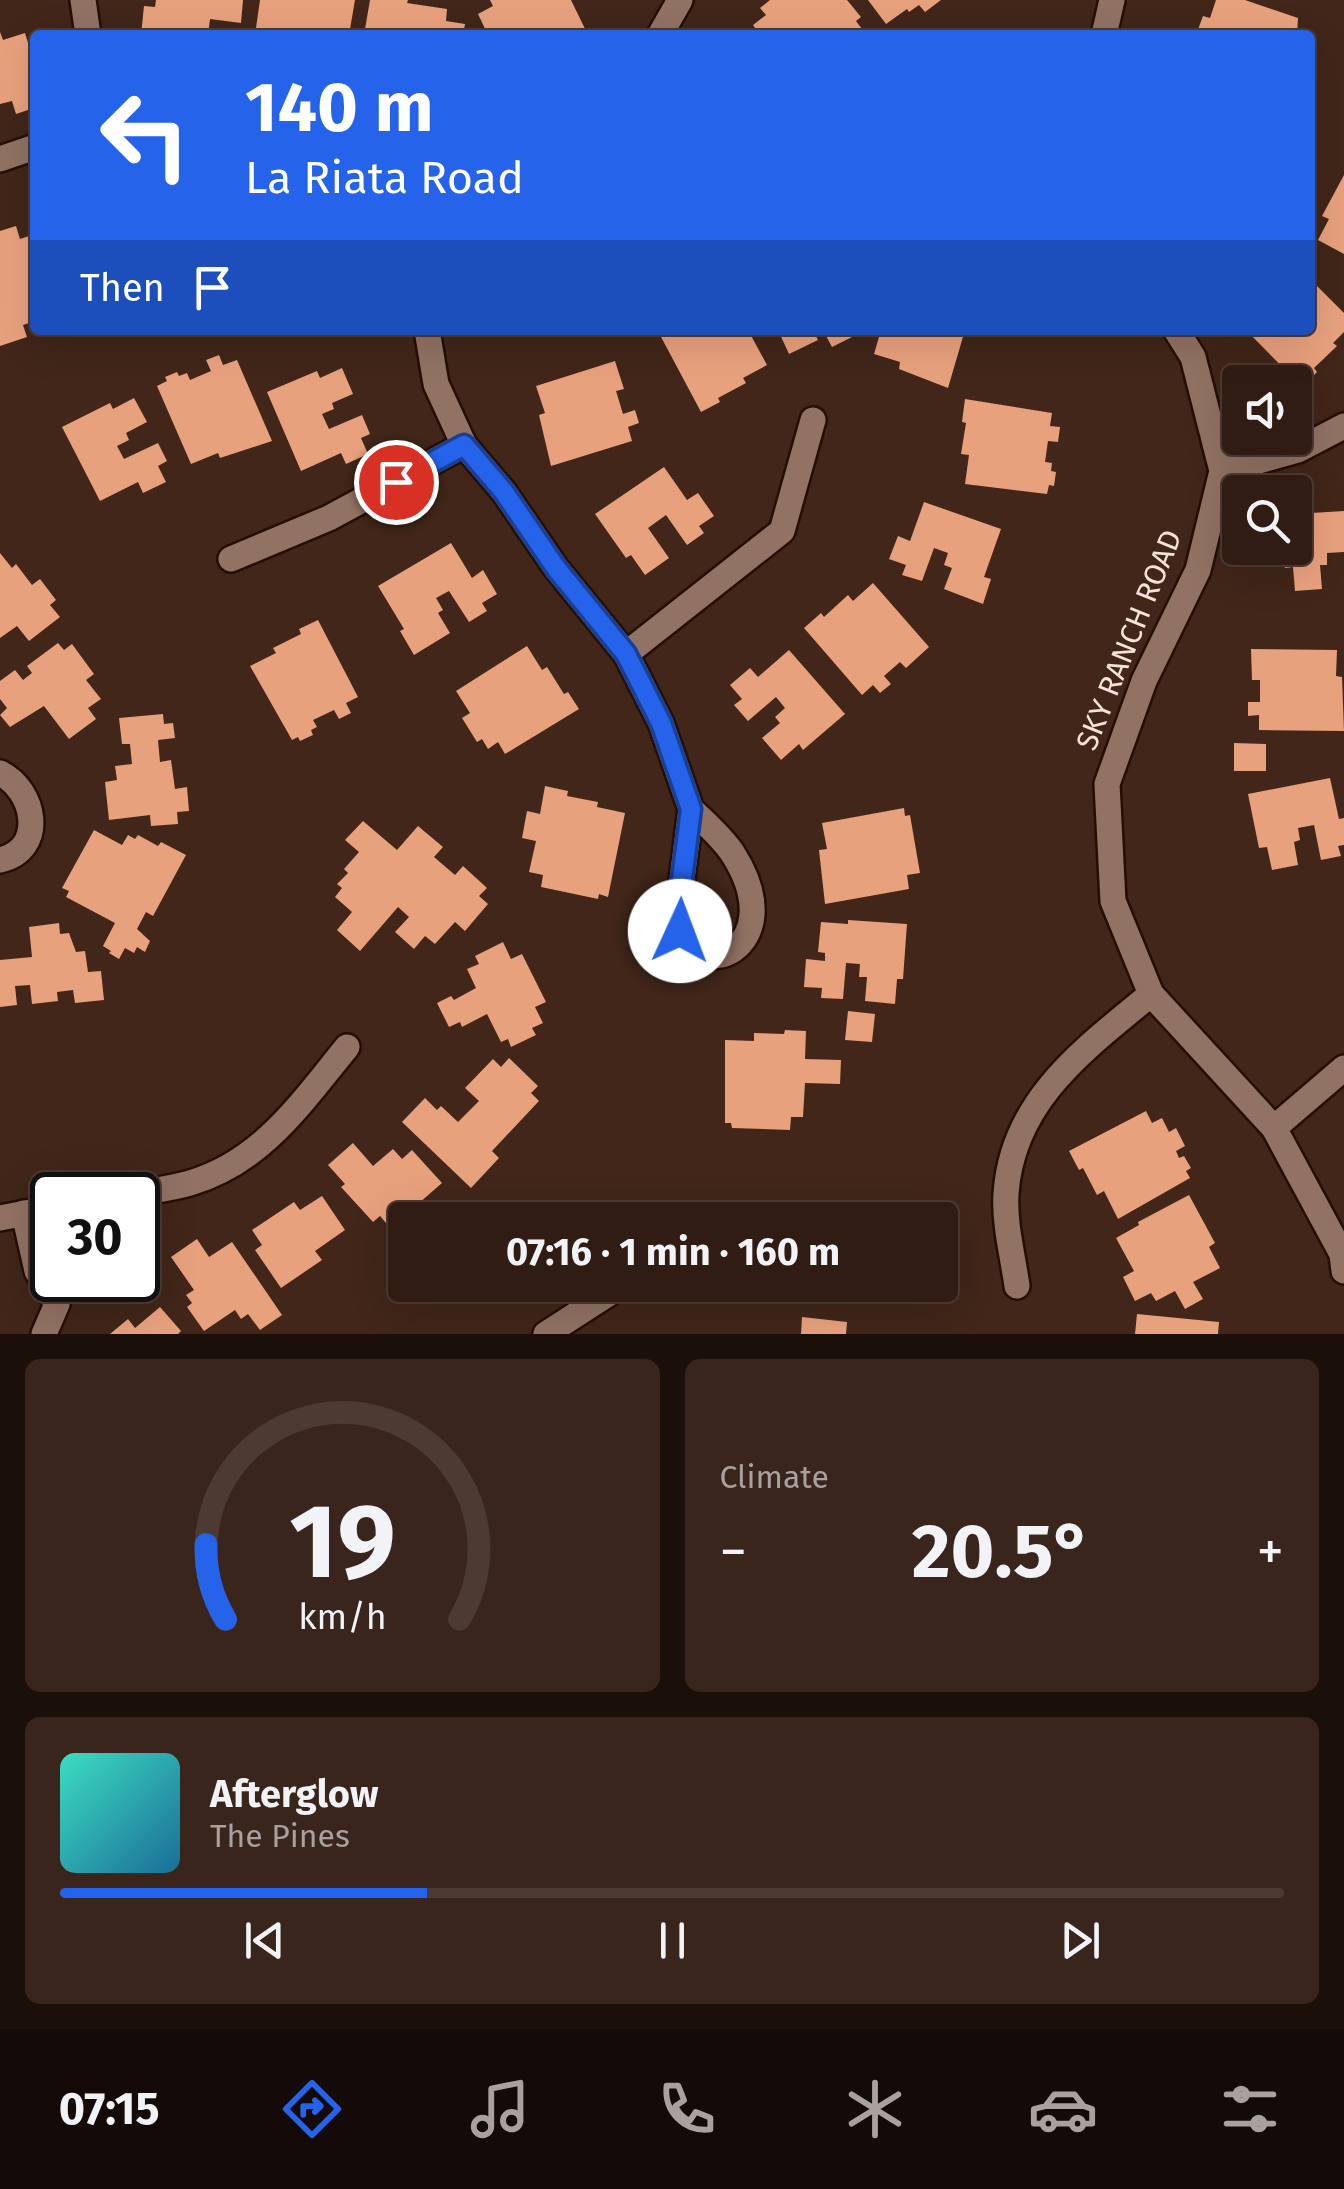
<!DOCTYPE html>
<html lang="en">
<head>
<meta charset="utf-8">
<style>
  body { margin:0; font-family:"Fira Sans",sans-serif; background:#39251c; color:#f1f3f6; height:100vh; display:flex; flex-direction:column; font-size:38px; white-space:nowrap }
  * { box-sizing:border-box; margin:0 }
  p { font-size:32px; color:#a8a1a0 }
  .icon { flex:none; width:55px; height:55px; fill:none; stroke:currentColor; stroke-width:2; stroke-linecap:round; stroke-linejoin:round }
  .map { position:relative; height:1334px; overflow:hidden }
  .details { display:flex; flex-direction:column; gap:25px; padding:25px; background:#1b0f0a; flex:1 }
  .details>* { flex:none }
  .banner { position:absolute; left:30px; top:30px; width:1285px; height:305px; border-radius:10px; box-shadow:0 10px 40px #0002,0 0 0 2px #4c3a33; background:#2563eb; color:#fff; overflow:hidden }
  .fabs { position:absolute; left:1222px; top:365px; display:grid; gap:20px }
  .fabs a { display:grid; place-items:center; width:90px; height:90px; border-radius:10px; background:#311c13; box-shadow:0 10px 40px #0002,0 0 0 2px #4c3a33; font-size:50px }
  .speed { position:absolute; left:30px; top:1172px; display:flex; gap:20px; font-size:50px; font-weight:700; text-align:center }
  .speed>* { display:grid; place-content:center; width:130px; height:130px; border-radius:50%; background:#311c13; box-shadow:0 10px 40px #0002,0 0 0 2px #4c3a33; line-height:1 }
  .speed .limit { border:5px solid #111; border-radius:15px; background:#fff; color:#111 }
  .pin { position:absolute; display:grid; place-items:center; width:85px; height:85px; color:#fff; margin:-42px; border:5px solid #fff; border-radius:50%; box-shadow:0 2px 10px #0007 }
  .me { position:absolute; width:110px; margin:-55px; rotate:2deg; stroke-linejoin:round; filter:drop-shadow(0 0 8px #0008) }
  .turn { display:flex; align-items:center; gap:35px; height:210px; padding:0 50px; font-size:45px }
  .turn .icon { width:130px; height:130px; stroke-width:2.5 }
  .turn b { display:block; font-size:70px; line-height:85px }
  .then { display:flex; align-items:center; height:95px; padding:0 50px; background:#0003; gap:20px; font-size:38px }
  .big { font-size:75px; font-weight:700; line-height:1.1 }
  .details .tile { flex:1; display:flex; flex-direction:column; justify-content:center; gap:15px; min-width:0; padding:0 35px; border-radius:15px; background:#39251c }
  .details .dial { align-items:center; gap:0 }
  .dial svg { height:260px; overflow:visible; fill:none; stroke:#4c3a33; stroke-width:7; stroke-linecap:round; text-anchor:middle }
  .dial text { fill:#f1f3f6; stroke:none }
  .song { display:flex; align-items:center; gap:30px }
  .cover { width:120px; height:120px; border-radius:15px; background:linear-gradient(135deg,hsl(170 70% 55%),hsl(200 70% 35%)) }
  .played { height:10px; border-radius:5px; background:linear-gradient(90deg,#2563eb 30%,#4c3a33 30%) }
  .keys { display:flex; justify-content:space-around; direction:ltr }
  .heat { display:flex; justify-content:space-between; align-items:center; font-size:55px; direction:ltr }
  .details .tiles { flex:1; display:grid; gap:25px; grid-template-columns:1fr 1fr }
  .tile:last-child { grid-column:span 2 }
  .trip { position:absolute; left:388px; top:1202px; width:570px; height:100px; border-radius:10px; background:#311c13; box-shadow:0 10px 40px #0002,0 0 0 2px #4c3a33; font-weight:700; line-height:100px; text-align:center }
  .tabs { display:flex; height:160px; justify-content:space-around; align-items:center; background:#140b08; color:#a8a1a0 }
  .tabs .icon { width:70px; height:70px }
  .tabs .on { color:#2563eb }
  .tabs b { font-size:45px; color:#f1f3f6 }
  .map>svg:first-child { display:block }
  .building { fill:#e8a17d }
  .lines { fill:none; stroke-linecap:round; stroke-linejoin:round }
  .minor-casing { stroke:#260e03; stroke-width:30 }
  .minor { stroke:#917263; stroke-width:25 }
  .route-casing { stroke:#184099; stroke-width:25 }
  .route { stroke:#2563eb; stroke-width:18 }
  .labels { text-anchor:middle; stroke-width:10; stroke-linejoin:round; paint-order:stroke }
  .street-label { font-size:30px; fill:#f5e3da; stroke:#412619 }
</style>
</head>
<body>
<div class="map">
<svg width="1344" height="1334" viewBox="0 0 1344 1334">
  <rect width="100%" height="100%" fill="#412619"/>
  <g class="building">
    <polygon points="156,0 243,0 241,23 210,19 208,35 141,35 144,6 155,7"/>
    <polygon points="260,0 355,0 349,35 255,35"/>
    <polygon points="370,0 408,0 407,3 447,9 446,21 465,24 463,35 364,35"/>
    <polygon points="490,0 571,0 588,35 488,35 478,14 493,6"/>
    <polygon points="770,0 847,0 861,17 856,21 865,33 760,35 753,25 766,15 760,8"/>
    <polygon points="868,0 941,0 925,12 919,5 909,12 907,9 886,24"/>
    <polygon points="1216,0 1245,0 1298,18 1297,35 1196,35 1203,16 1210,18"/>
    <polygon points="0,32 3,40 25,33 35,66 35,92 30,94 34,108 16,114 12,101 0,104"/>
    <polygon points="1344,175 1344,254 1318,240 1329,219 1322,216"/>
    <polygon points="16,226 20,239 32,235 35,243 35,321 23,325 27,337 0,346 0,231"/>
    <polygon points="1310,279 1344,313 1344,332 1333,343 1337,346 1314,368 1317,372 1302,387 1246,330 1310,330"/>
    <polygon points="670,330 748,330 767,365 743,378 746,383 718,398 720,402 701,412 660,335"/>
    <polygon points="778,330 853,330 856,335 832,347 824,332 816,336 818,340 789,354"/>
    <polygon points="881,330 965,330 948,388 899,369 900,362 874,354"/>
    <polygon points="219,355 223,365 237,360 272,441 220,458 218,453 191,464 157,386 167,381 165,377 177,372 179,376 187,373 190,380 211,371 206,360"/>
    <polygon points="615,361 624,389 616,391 623,414 635,410 639,423 628,427 632,441 551,466 539,415 545,413 536,386"/>
    <polygon points="342,368 353,394 332,403 334,409 322,414 329,429 362,415 370,434 361,438 368,454 346,464 341,453 301,471 267,392 317,371 320,378"/>
    <polygon points="134,398 147,422 126,433 129,440 117,446 124,459 158,443 167,461 158,466 166,482 143,493 138,482 100,501 62,427 110,403 113,409"/>
    <polygon points="965,399 1052,413 1050,426 1060,427 1058,442 1048,441 1045,462 1052,463 1051,471 1056,472 1054,486 1049,485 1047,494 965,484 969,455 961,454 966,423 962,422"/>
    <polygon points="664,467 687,500 698,493 714,516 699,526 704,533 687,545 666,515 648,528 669,558 645,575 631,555 626,558 595,514"/>
    <polygon points="924,502 1001,529 984,577 991,579 983,604 944,589 952,568 944,565 948,553 934,548 922,581 902,575 906,565 889,559 898,536 910,541"/>
    <polygon points="1344,511 1344,552 1327,553 1327,565 1320,565 1322,589 1295,591 1293,567 1285,568 1284,548 1295,548 1295,514"/>
    <polygon points="451,543 472,578 483,570 497,594 482,603 487,611 469,622 449,591 436,598 443,610 438,613 450,633 414,655 400,631 404,629 378,586"/>
    <polygon points="0,553 12,568 16,564 32,585 40,579 56,600 50,605 60,617 29,641 17,626 0,638"/>
    <polygon points="873,583 929,647 906,668 900,662 884,676 891,684 880,693 873,685 862,695 804,628 821,613 824,617 848,595 853,601"/>
    <polygon points="318,620 358,697 346,703 351,713 339,719 334,710 313,720 317,727 311,730 313,735 300,741 298,737 292,740 250,666 276,653 273,648 301,634 299,629"/>
    <polygon points="58,643 64,650 72,644 94,674 86,680 101,699 88,708 96,719 69,739 44,706 10,727 0,715 7,708 0,699 0,681 15,670 23,680 32,673 27,666"/>
    <polygon points="527,646 542,670 547,667 564,694 568,692 579,709 505,754 498,742 488,749 482,739 477,742 462,718 470,713 456,691"/>
    <polygon points="1251,649 1337,650 1336,676 1342,677 1344,731 1259,730 1259,715 1248,716 1248,702 1260,702 1260,680 1252,680"/>
    <polygon points="789,650 845,714 803,750 799,744 781,760 762,738 780,723 775,717 785,708 776,697 748,721 734,705 742,699 730,685 750,668 758,677"/>
    <polygon points="163,714 164,724 173,723 175,738 158,740 160,762 171,760 175,789 187,787 189,811 177,812 178,824 151,826 150,815 109,820 105,782 117,780 115,766 132,764 130,744 122,744 119,718"/>
    <polygon points="1234,743 1266,744 1266,771 1234,771"/>
    <polygon points="1330,778 1339,819 1344,818 1344,845 1338,846 1341,856 1321,860 1314,825 1298,828 1300,840 1294,842 1298,865 1272,870 1267,847 1259,848 1248,794"/>
    <polygon points="545,786 568,791 567,796 598,802 597,807 625,813 608,897 599,894 598,899 541,887 543,875 529,872 536,841 522,838 527,811 540,814"/>
    <polygon points="904,808 905,816 910,815 920,873 907,875 909,889 825,904 819,850 827,849 822,823"/>
    <polygon points="363,821 397,850 418,826 443,847 434,857 455,875 463,866 487,888 479,896 488,904 465,931 455,922 435,944 425,936 414,949 395,932 409,917 398,907 360,951 337,930 352,912 335,897 342,888 337,884 348,873 344,869 359,852 345,840"/>
    <polygon points="94,830 122,845 128,835 135,839 138,835 158,846 161,842 186,855 153,916 146,912 137,929 150,941 145,952 137,947 134,953 125,948 119,959 109,953 111,951 103,946 115,923 66,897 69,891 62,888"/>
    <polygon points="848,920 907,924 903,979 897,979 895,1004 865,1001 867,977 859,977 860,964 846,963 843,999 821,998 822,988 804,987 806,959 825,961 825,953 818,952 821,922 848,924"/>
    <polygon points="59,923 60,934 69,933 76,952 85,951 88,972 101,971 104,1000 75,1003 73,990 57,992 58,1001 32,1004 30,985 15,986 17,1005 0,1007 0,960 32,957 29,927"/>
    <polygon points="503,942 511,959 522,954 546,1002 535,1007 543,1023 532,1028 536,1035 511,1047 508,1039 501,1042 487,1014 462,1027 460,1022 449,1027 437,1003 451,996 454,1000 476,988 467,969 479,964 475,956"/>
    <polygon points="848,1011 875,1014 872,1042 845,1040"/>
    <polygon points="785,1030 806,1031 805,1059 841,1060 840,1084 805,1083 803,1117 791,1117 790,1130 732,1128 731,1123 725,1123 725,1040 754,1041 754,1033 784,1034"/>
    <polygon points="509,1058 538,1086 531,1093 539,1101 492,1151 499,1158 471,1188 402,1122 425,1098 437,1110 441,1106 458,1122 479,1101 465,1088 493,1059 501,1067"/>
    <polygon points="1146,1111 1152,1123 1162,1118 1169,1132 1176,1128 1185,1146 1176,1151 1179,1158 1184,1156 1191,1168 1186,1171 1190,1178 1118,1219 1104,1191 1097,1195 1083,1168 1079,1170 1069,1151"/>
    <polygon points="353,1143 373,1166 393,1149 402,1159 412,1150 442,1183 411,1210 420,1220 405,1220 405,1231 398,1237 380,1216 373,1222 341,1187 345,1184 328,1165"/>
    <polygon points="1189,1195 1215,1243 1209,1247 1220,1268 1193,1282 1203,1299 1185,1309 1175,1291 1156,1301 1151,1293 1135,1301 1123,1277 1134,1271 1116,1238 1139,1225 1138,1222"/>
    <polygon points="322,1196 345,1230 315,1251 322,1260 281,1288 255,1250 262,1245 252,1230 294,1202 300,1210"/>
    <polygon points="769,1204 838,1212 837,1220 767,1220"/>
    <polygon points="197,1239 209,1257 232,1242 282,1315 260,1330 248,1314 241,1319 235,1310 204,1331 187,1307 192,1303 186,1295 194,1290 171,1257"/>
    <polygon points="138,1275 142,1280 119,1300 104,1282 138,1280"/>
    <polygon points="770,1285 854,1285 851,1302 770,1292"/>
    <polygon points="160,1307 181,1331 178,1334 110,1334 128,1319 135,1328"/>
    <polygon points="1137,1314 1219,1322 1218,1334 1135,1334"/>
    <polygon points="802,1317 847,1322 846,1334 801,1334"/>
  </g>
  <g class="lines">
    <defs>
      <g id="minor">
        <polyline points="83,0 88,35"/>
        <polyline points="660,35 680,0"/>
        <polyline points="1104,35 1112,0"/>
        <polyline points="0,159 35,147"/>
        <path d="M427,330L436,384L464,445L504,492L556,568L626,654L661,723L691,809L677,918C691,992 794,950 733,854C722,837 705,823 691,809"/>
        <polyline points="1176,330 1193,357 1222,471 1198,570 1144,681 1107,784 1113,901 1151,994 1274,1128 1342,1254 1344,1271"/>
        <polyline points="1222,471 1298,450 1344,426"/>
        <polyline points="231,559 329,518 464,445"/>
        <polyline points="626,654 782,531 813,420"/>
        <path d="M0,773C35,790 47,849 0,860"/>
        <polyline points="1274,1128 1344,1068"/>
        <path d="M128,1195C148,1191 170,1189 190,1183C262,1162 301,1103 347,1047"/>
        <polyline points="24,1213 37,1271 57,1304 44,1334"/>
        <polyline points="0,1218 52,1208"/>
        <path d="M1017,1286C1013,1257 1004,1223 1006,1194C1012,1100 1085,1049 1151,994"/>
        <polyline points="546,1334 622,1285"/>
      </g>
    </defs>
    <use href="#minor" class="minor-casing"/>
    <use href="#minor" class="minor"/>
  </g>
  <g class="lines">
    <defs>
      <polyline id="route" points="396,482 464,445 504,492 556,568 626,654 661,723 691,809 677,918 680,931"/>
    </defs>
    <use href="#route" class="route-casing"/>
    <use href="#route" class="route"/>
  </g>
  <g class="labels">
    <g class="street-label">
      <text transform="translate(1129 640) rotate(-68)" y="10">SKY RANCH ROAD</text>
    </g>
  </g>
</svg>
<div class="fabs">
<a><svg class="icon" aria-label="sound" viewBox="0 0 24 24"><path d="M4 9h4l5-4v14l-5-4H4zM17 9q2 3 0 6"/></svg></a>
<a><svg class="icon" aria-label="search" viewBox="0 0 24 24"><circle cx="10" cy="10" r="6"/><path d="M15 15l6 6"/></svg></a>
</div>
<div class="speed"><div class="limit">30</div></div>
<div class="pin" style="left:396px;top:482px;background:#d93025"><svg class="icon" aria-label="arrive" viewBox="0 0 24 24"><path d="M6 21V4h12l-3 4 3 4H6"/></svg></div>
<svg class="me" style="left:680px;top:931px" viewBox="-20 -20 40 40"><circle r="19" fill="#fff"/><path d="M0-13L10 11 0 6-10 11z" fill="#2563eb"/></svg>
<div class="trip">07:16 · 1 min · 160 m</div>
<div class="banner">
<div class="turn"><svg class="icon" aria-label="left" viewBox="0 0 24 24"><path d="M17 20v-9H6M10 6l-5 5 5 5"/></svg><div><b>140 m</b>La Riata Road</div></div>
<div class="then">Then<svg class="icon" aria-label="arrive" viewBox="0 0 24 24"><path d="M6 21V4h12l-3 4 3 4H6"/></svg></div>
</div>
</div>
<section class="details">
<div class="tiles">
<div class="tile dial"><svg viewBox="0 0 100 80">
<path d="M14 69A42 42 0 1 1 86 69"/>
<path d="M14 69A42 42 0 0 1 8 46" stroke="#2563eb"/>
<text x="50" y="56" font-size="32" font-weight="700">19</text>
<text x="50" y="72" font-size="11">km/h</text>
</svg></div>
<div class="tile"><p>Climate</p>
<div class="heat"><a>−</a><b class="big">20.5°</b><a>+</a></div>
</div>
<div class="tile">
<div class="song"><i class="cover"></i><div><b>Afterglow</b><p>The Pines</p></div></div>
<div class="played"></div>
<div class="keys"><svg class="icon" aria-label="previous" viewBox="0 0 24 24"><path d="M18 5L8 12l10 7zM5 5v14"/></svg><svg class="icon" aria-label="pause" viewBox="0 0 24 24"><path d="M8 5v14M16 5v14"/></svg><svg class="icon" aria-label="next" viewBox="0 0 24 24"><path d="M6 5l10 7-10 7zM19 5v14"/></svg></div>
</div>
</div>
</section>
<nav class="tabs">
<b>07:15</b>
<svg class="icon on" aria-label="directions" viewBox="0 0 24 24"><path d="M12 3l9 9-9 9-9-9zM9 14v-3h6M13 9l2 2-2 2"/></svg>
<svg class="icon" aria-label="music" viewBox="0 0 24 24"><path d="M9 18V5l10-2v13"/><circle cx="6" cy="18" r="3"/><circle cx="16" cy="16" r="3"/></svg>
<svg class="icon" aria-label="phone" viewBox="0 0 24 24"><path d="M5 4h4l2 5-3 2q2 4 5 5l2-3 5 2v4C11 20 4 13 5 4z"/></svg>
<svg class="icon" aria-label="climate" viewBox="0 0 24 24"><path d="M12 3v18M4 7l16 10M4 17L20 7"/></svg>
<svg class="icon" aria-label="car" viewBox="0 0 24 24"><path d="M5 17H2v-5l4-1 3-4h7l3 4 3 1v5h-3M9 17h6M6 11h13"/><circle cx="7" cy="17" r="2"/><circle cx="17" cy="17" r="2"/></svg>
<svg class="icon" aria-label="filters" viewBox="0 0 24 24"><path d="M4 7h16M4 17h16"/><circle cx="9" cy="7" r="2"/><circle cx="15" cy="17" r="2"/></svg>
</nav>
</body>
</html>
